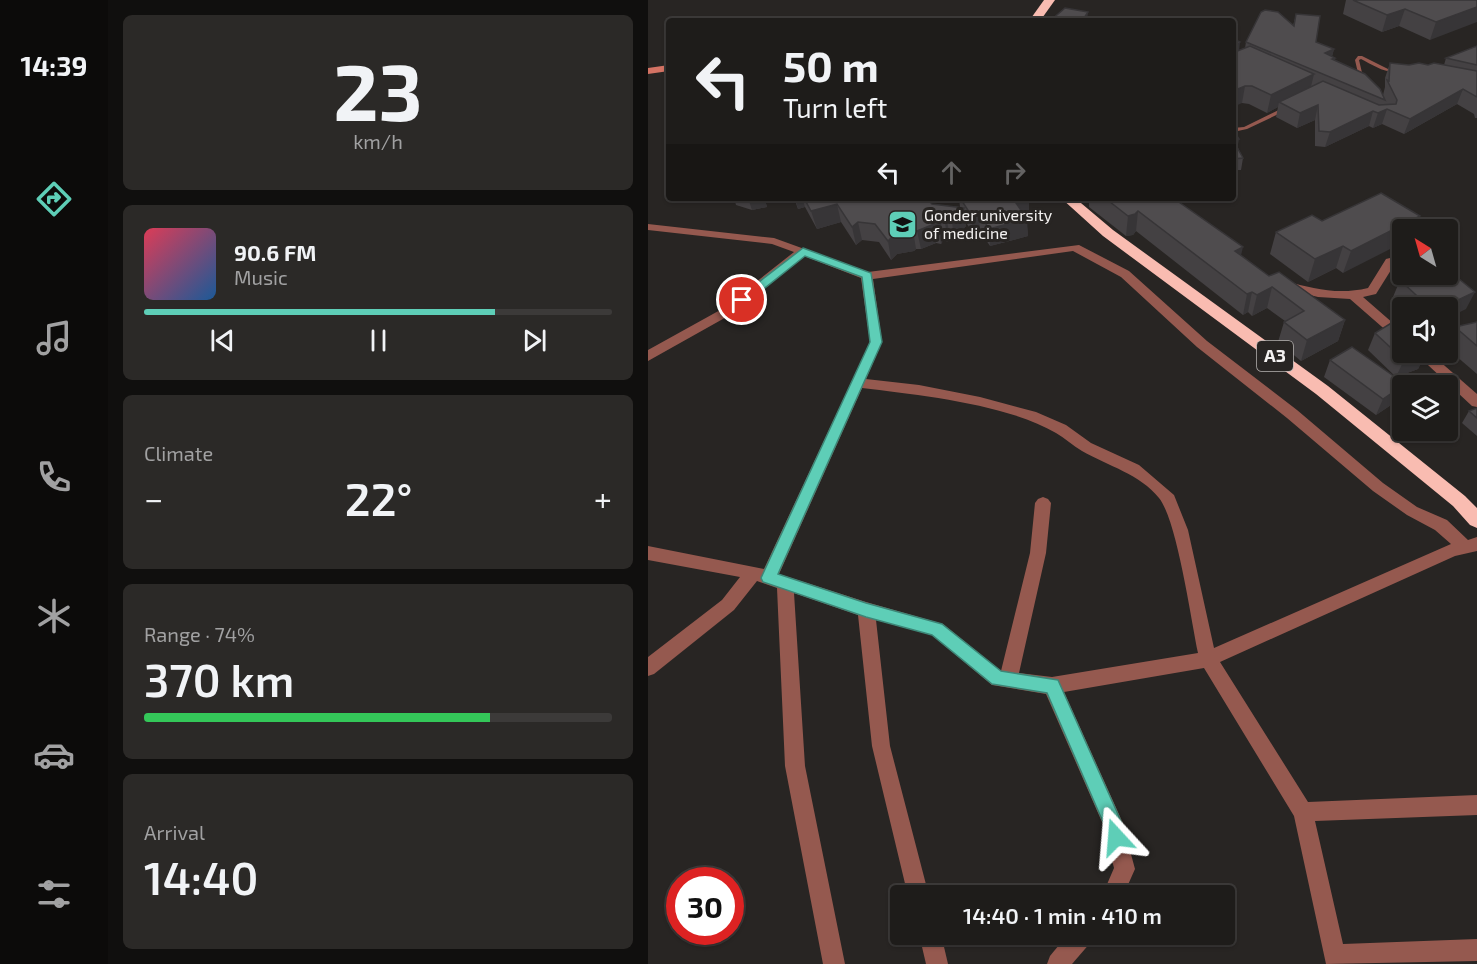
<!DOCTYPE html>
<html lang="en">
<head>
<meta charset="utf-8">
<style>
  body { margin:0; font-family:"Exo 2",sans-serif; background:#2b2927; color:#f1f3f6; height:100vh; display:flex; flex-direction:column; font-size:22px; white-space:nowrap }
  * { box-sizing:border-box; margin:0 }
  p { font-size:20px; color:#a1a1a2 }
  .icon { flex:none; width:33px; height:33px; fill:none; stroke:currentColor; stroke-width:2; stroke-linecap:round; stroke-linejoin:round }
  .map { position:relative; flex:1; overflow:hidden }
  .details { display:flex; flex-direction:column; gap:15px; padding:15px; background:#100f0e; width:540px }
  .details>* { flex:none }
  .guide { position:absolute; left:18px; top:18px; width:570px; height:183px; border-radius:6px; box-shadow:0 2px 4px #0004,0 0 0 2px #3c3a39; background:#1e1c1a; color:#f1f3f6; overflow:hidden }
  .needle { width:39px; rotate:323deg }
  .buttons { position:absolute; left:744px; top:219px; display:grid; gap:12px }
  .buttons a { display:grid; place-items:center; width:66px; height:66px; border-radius:6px; background:#1e1c1a; box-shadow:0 2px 4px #0004,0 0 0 2px #3c3a39; font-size:30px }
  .speed { position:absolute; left:18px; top:867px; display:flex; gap:12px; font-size:30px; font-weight:700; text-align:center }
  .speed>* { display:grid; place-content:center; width:78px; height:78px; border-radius:50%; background:#1e1c1a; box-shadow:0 2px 4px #0004,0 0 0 2px #3c3a39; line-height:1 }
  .speed .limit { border:9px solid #d22; background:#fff; color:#111 }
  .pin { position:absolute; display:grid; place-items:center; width:51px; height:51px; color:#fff; margin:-26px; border:3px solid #fff; border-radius:50%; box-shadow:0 2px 6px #0007 }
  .me { position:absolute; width:66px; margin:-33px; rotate:341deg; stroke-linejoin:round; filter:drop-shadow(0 0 4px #0008) }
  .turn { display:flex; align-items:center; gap:21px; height:126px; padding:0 18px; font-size:27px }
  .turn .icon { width:78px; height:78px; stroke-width:2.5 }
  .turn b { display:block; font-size:42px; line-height:51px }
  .lanes { display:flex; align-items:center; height:57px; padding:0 18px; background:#0003; justify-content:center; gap:30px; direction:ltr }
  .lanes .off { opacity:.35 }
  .big { font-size:45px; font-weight:600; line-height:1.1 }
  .details .tile { flex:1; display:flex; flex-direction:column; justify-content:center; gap:9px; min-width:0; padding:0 21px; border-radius:9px; background:#2b2927 }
  .details .dial { align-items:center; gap:0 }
  .dial b { font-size:78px; line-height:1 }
  .song { display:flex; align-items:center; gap:18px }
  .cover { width:72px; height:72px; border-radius:9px; background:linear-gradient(135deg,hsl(350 70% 55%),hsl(210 70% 35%)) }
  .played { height:6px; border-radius:3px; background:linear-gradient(90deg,#5eceb7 75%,#3c3a39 75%) }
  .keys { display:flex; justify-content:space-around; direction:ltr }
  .heat { display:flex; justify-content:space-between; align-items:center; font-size:33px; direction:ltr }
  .charge { height:9px; border-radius:4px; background:linear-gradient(90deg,#34c759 74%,#3c3a39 0) }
  .trip { position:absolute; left:242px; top:885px; width:345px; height:60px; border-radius:6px; background:#1e1c1a; box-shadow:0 2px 4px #0004,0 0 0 2px #3c3a39; font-weight:600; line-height:60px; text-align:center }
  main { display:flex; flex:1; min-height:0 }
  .dock { display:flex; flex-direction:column; width:108px; justify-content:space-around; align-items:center; background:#0c0b0a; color:#a1a1a2 }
  .dock .icon { width:42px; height:42px }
  .dock .active { color:#5eceb7 }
  .dock b { font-size:27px; color:#f1f3f6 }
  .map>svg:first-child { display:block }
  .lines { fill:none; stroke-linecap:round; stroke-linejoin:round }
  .lane { fill:#95594f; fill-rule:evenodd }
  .street { fill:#95594f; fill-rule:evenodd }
  .secondary { fill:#d47364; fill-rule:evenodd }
  .highway { fill:#f9bcb1; fill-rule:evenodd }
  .wall { fill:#444143 }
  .shaded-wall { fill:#373537 }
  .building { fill:#4f4c4e; stroke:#373537; stroke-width:1.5 }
  .route { fill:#5eceb7; stroke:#3d8677; stroke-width:1.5 }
  .labels { text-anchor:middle; stroke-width:6; stroke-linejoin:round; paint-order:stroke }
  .far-poi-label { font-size:16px; fill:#f4f2f1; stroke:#282523; text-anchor:start }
  .shield { fill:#282523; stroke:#b7b4b3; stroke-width:1.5 }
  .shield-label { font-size:18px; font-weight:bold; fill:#f4f2f1 }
</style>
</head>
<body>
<main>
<nav class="dock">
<b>14:39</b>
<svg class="icon active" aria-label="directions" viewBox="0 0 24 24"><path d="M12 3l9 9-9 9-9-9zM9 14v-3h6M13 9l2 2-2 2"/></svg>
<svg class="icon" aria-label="music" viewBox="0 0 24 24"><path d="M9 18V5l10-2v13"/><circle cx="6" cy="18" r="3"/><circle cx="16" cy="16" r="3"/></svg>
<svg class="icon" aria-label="phone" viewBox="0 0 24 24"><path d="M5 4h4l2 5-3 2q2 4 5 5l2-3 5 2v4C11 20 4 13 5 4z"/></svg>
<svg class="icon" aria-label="climate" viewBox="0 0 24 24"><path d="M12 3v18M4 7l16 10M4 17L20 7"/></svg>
<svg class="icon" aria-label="car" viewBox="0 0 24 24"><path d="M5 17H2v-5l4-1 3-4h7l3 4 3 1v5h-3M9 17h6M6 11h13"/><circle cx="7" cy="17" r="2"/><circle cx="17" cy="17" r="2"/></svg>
<svg class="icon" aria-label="filters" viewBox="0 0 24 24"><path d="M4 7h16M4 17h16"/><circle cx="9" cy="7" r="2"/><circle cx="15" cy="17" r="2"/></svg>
</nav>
<section class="details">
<div class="tile dial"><b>23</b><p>km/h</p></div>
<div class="tile">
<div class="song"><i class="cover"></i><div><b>90.6 FM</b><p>Music</p></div></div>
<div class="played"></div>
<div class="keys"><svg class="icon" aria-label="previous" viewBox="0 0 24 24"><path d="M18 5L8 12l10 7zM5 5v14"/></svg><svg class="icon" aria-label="pause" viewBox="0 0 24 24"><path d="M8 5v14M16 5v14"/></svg><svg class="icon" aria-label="next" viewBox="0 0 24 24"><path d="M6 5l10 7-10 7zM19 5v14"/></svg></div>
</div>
<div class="tile"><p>Climate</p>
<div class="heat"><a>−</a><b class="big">22°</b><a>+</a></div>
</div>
<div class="tile"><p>Range · 74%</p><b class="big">370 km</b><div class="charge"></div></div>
<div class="tile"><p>Arrival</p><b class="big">14:40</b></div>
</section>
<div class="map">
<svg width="829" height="964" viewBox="0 0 829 964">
  <rect width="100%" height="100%" fill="#282523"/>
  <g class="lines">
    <g class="lane">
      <path d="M710,56H714L740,69L752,71C739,75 725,65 713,59L711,60L716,81L712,82L707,60Z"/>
      <polygon points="637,107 640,109 639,110 599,129 585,132 585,128 596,127"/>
    </g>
    <g class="street">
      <path d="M0,224L126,238L220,272L431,245L481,271L559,341L649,410L735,483L769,507L799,520L820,540L829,537V551L807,556L572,662L660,802L829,795V815L667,821L695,944L829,939V961L678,964L646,816L556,668L416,692L474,821L487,869L475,896H454L466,868L454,822L398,694L344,685L284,635L228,620L242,746L281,896H260L224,746L210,615L146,593L157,766L197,964H175L137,766L129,588L109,581L86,610L6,674L0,676V657L74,600L92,577L0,560V546L116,569L222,342L213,278L156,256L82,315L0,361V350L74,309L146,252L124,244L0,230ZM425,251L473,277L549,347L639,418L725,491L759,515L787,530L803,544L566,648L540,530L526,495L491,465L443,443L418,425L388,412L332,397L271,385L218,379L234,342L225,279ZM214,388C271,395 359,404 408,433C417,438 425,446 434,451C460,466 492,474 511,498C529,520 543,620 550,653L404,677L371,673L398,553L403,503L400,499L395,497L390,499L387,503L382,553L353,671L295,624L218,602L131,574Z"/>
      <path d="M742,258L748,262L728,294L715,297L754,331V341L749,340L702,299L670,297L634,288L632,285L638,281C665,289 691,295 720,288L738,259Z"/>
      <polygon points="766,352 781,352 829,394 829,407 824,406"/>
      <polygon points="271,934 293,934 300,964 278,964"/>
      <polygon points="420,934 446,934 443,942 424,964 399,964 402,956"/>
    </g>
    <polygon class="secondary" points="21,65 21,71 0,74 0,68"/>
    <g class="highway">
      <polygon points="396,0 407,0 392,21 381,21"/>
      <polygon points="413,198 427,198 465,230 680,386 817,496 829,508 829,528 822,525 805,506 668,394 455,236"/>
    </g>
  </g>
  <g class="wall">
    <polygon points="698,0 829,0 782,40 751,26 734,32 695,14"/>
    <polygon points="648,14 668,42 686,49 684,56 687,60 735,95 737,87 737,78 742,63 761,65 796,65 798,58 829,46 829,118 827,118 826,114 809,104 756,134 734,124 725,128 721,126 677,147 667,146 667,120 649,128 628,117 630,107 619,113 601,104 594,103 591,50 597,48 598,42 645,26"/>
    <polygon points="585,130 590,148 595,158 593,170 585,170"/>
    <polygon points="86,198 120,198 117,200 119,207 104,210 88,205"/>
    <polygon points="146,198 279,198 284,204 312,207 311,198 379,198 381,217 378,217 380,236 342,246 332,231 325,233 317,221 318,226 306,240 302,239 300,242 295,241 293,244 288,243 273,249 268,249 266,251 249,254 243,260 231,242 214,240 208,245 193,222 169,229 157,207 150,209"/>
    <polygon points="441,198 525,198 593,255 621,276 697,320 690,341 653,361 630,342 636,322 637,321 619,308 604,316 600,312 595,315 488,231 485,235 478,236 441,207"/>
    <polygon points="772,216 766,230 754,230 695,273 688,268 660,282 622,254 628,232 674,221"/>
    <polygon points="752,280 818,309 800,308 756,308 745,297"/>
    <polygon points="829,322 829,374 800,349 800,342 807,327"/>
    <polygon points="727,333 778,352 770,369 748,377 720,350"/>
    <polygon points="682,360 757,384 756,386 754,386 754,389 749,401 728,415 676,377"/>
    <polygon points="829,408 829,436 814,423 821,411"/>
  </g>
  <g class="shaded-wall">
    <polygon points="829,7 829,22 782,40 788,22"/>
    <polygon points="757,9 751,26 734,32 739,15"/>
    <polygon points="440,12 439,21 434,21"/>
    <polygon points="592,42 590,59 586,47"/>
    <polygon points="686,49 683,61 677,53"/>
    <polygon points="666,74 662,91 631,102 630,107 619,113 623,95"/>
    <polygon points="597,86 594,103 585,107 585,91"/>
    <polygon points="815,89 809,104 756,134 762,119"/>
    <polygon points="670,105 667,120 649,128 652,113"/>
    <polygon points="739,109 734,124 725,128 730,113"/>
    <polygon points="725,111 721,126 677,147 682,132"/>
    <polygon points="585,139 591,139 589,150"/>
    <polygon points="32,198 50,198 50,201 34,203"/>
    <polygon points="100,198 120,198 117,200 119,207 104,210"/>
    <polygon points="147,198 154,198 157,207 150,209"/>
    <polygon points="381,200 381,217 369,220 368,203"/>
    <polygon points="189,204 193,222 169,229 163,211"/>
    <polygon points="316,208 318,226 306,240 304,221"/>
    <polygon points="490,211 488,231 485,235 478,236 480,216"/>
    <polygon points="331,213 332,231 325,233 323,215"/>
    <polygon points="772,216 766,230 754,230 754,243 695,273 703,251"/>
    <polygon points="379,219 380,236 342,246 341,229"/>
    <polygon points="299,220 302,239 300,242 297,223"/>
    <polygon points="210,222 214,240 208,245 204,227"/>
    <polygon points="293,222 295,241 293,244 290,225"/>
    <polygon points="286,224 288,243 273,249 269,231"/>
    <polygon points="265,230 268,249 266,251 249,254 243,260 240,241 245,236"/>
    <polygon points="695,246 688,268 660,282 667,259"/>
    <polygon points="595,247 590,268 587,251"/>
    <polygon points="624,287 619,308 604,316 609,295"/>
    <polygon points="604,292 600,312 595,315 599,294"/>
    <polygon points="827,292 818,309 800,318 800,308 793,308"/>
    <polygon points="697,320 690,341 653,361 659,340"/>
    <polygon points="778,352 770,369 748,377 756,360"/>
    <polygon points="754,386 754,389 749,401 728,415 735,399"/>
  </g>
  <g class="building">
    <polygon points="705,0 829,0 829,7 788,22 757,9 739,15"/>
    <polygon points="417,8 440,12 434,21 402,21"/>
    <polygon points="617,10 630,12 646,26 648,14 672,16 668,42 686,49 677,53 687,58 684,59 717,74 732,89 737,100 598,42 613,12"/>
    <polygon points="585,39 592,42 586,47 587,52 602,46 666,74 623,95 604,86 597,86 585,91"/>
    <polygon points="829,46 829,65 798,58"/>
    <polygon points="742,63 761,65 771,63 780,65 786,63 829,71 829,97 815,89 762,119 739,109 730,113 725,111 682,132 671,131 670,105 652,113 631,102 675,81 731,105 748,104 749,100 739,80 741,81"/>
    <polygon points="585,130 591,139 585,139"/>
    <polygon points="585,140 595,158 585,159"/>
    <polygon points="733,193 772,216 703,251 695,246 667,259 628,232 664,215 674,221"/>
    <polygon points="156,198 279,198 284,204 316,208 304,221 299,220 297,223 293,222 290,225 286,224 269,231 265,230 263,233 245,236 240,241 227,224 210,222 204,227 189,204 163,211"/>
    <polygon points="312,198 379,198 381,200 368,203 379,219 341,229 331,213 323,215"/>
    <polygon points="457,198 525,198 595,247 587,251 621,276 631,272 697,320 659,340 636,322 656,311 624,287 609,295 604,292 599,294 490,211 487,214 480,216"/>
    <polygon points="800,270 827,292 793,308 782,308 752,280 768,274 800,274"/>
    <polygon points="745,322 754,330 754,352 778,352 756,360 727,333"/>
    <polygon points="829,322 829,346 807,327"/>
    <polygon points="704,347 757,384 735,399 682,360"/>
    <polygon points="829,408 829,418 821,411"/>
  </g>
  <polygon class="route" points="155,248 223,273 234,342 130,574 218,603 294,624 353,671 410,680 473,821 478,837 475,844 468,846 462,844 455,822 399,693 344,684 284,635 218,617 115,582 113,578 222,342 214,277 157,256 98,303 90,303 90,298"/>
  <defs>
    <symbol id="university-square" viewBox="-11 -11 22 22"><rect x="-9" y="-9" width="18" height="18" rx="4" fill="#5eceb7" stroke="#282523"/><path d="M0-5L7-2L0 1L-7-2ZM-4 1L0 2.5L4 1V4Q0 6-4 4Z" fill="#111"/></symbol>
  </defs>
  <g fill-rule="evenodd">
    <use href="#university-square" x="238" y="208" width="33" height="33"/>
  </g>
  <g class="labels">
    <g class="far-poi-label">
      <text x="276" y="221">Gonder university<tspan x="276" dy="18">of medicine</tspan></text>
    </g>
    <rect class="shield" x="609" y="341" width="36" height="30" rx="4.5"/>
    <g class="shield-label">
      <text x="627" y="362">A3</text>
    </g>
  </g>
</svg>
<div class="buttons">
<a><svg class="needle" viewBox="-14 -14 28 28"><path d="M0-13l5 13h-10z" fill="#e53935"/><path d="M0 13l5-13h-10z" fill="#a1a1a2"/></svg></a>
<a><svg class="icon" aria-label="sound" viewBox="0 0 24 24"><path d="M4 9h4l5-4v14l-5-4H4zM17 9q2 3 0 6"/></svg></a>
<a><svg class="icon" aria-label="layers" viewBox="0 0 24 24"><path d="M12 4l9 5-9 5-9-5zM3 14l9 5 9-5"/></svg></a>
</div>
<div class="speed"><div class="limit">30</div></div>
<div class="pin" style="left:94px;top:300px;background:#d93025"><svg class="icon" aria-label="arrive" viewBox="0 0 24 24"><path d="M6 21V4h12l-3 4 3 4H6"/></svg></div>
<svg class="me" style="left:468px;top:837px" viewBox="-20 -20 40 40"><path d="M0-17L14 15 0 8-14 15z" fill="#5eceb7" stroke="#fff" stroke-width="4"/></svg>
<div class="trip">14:40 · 1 min · 410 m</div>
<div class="guide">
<div class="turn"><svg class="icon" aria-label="left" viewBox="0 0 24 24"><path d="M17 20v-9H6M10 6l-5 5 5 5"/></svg><div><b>50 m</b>Turn left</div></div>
<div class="lanes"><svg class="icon" aria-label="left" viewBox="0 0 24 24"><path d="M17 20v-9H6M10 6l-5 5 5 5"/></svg><svg class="icon off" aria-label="ahead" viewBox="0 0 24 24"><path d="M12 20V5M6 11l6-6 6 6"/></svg><svg class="icon off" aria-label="right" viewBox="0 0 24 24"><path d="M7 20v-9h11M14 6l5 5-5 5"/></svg></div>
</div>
</div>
</main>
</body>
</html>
